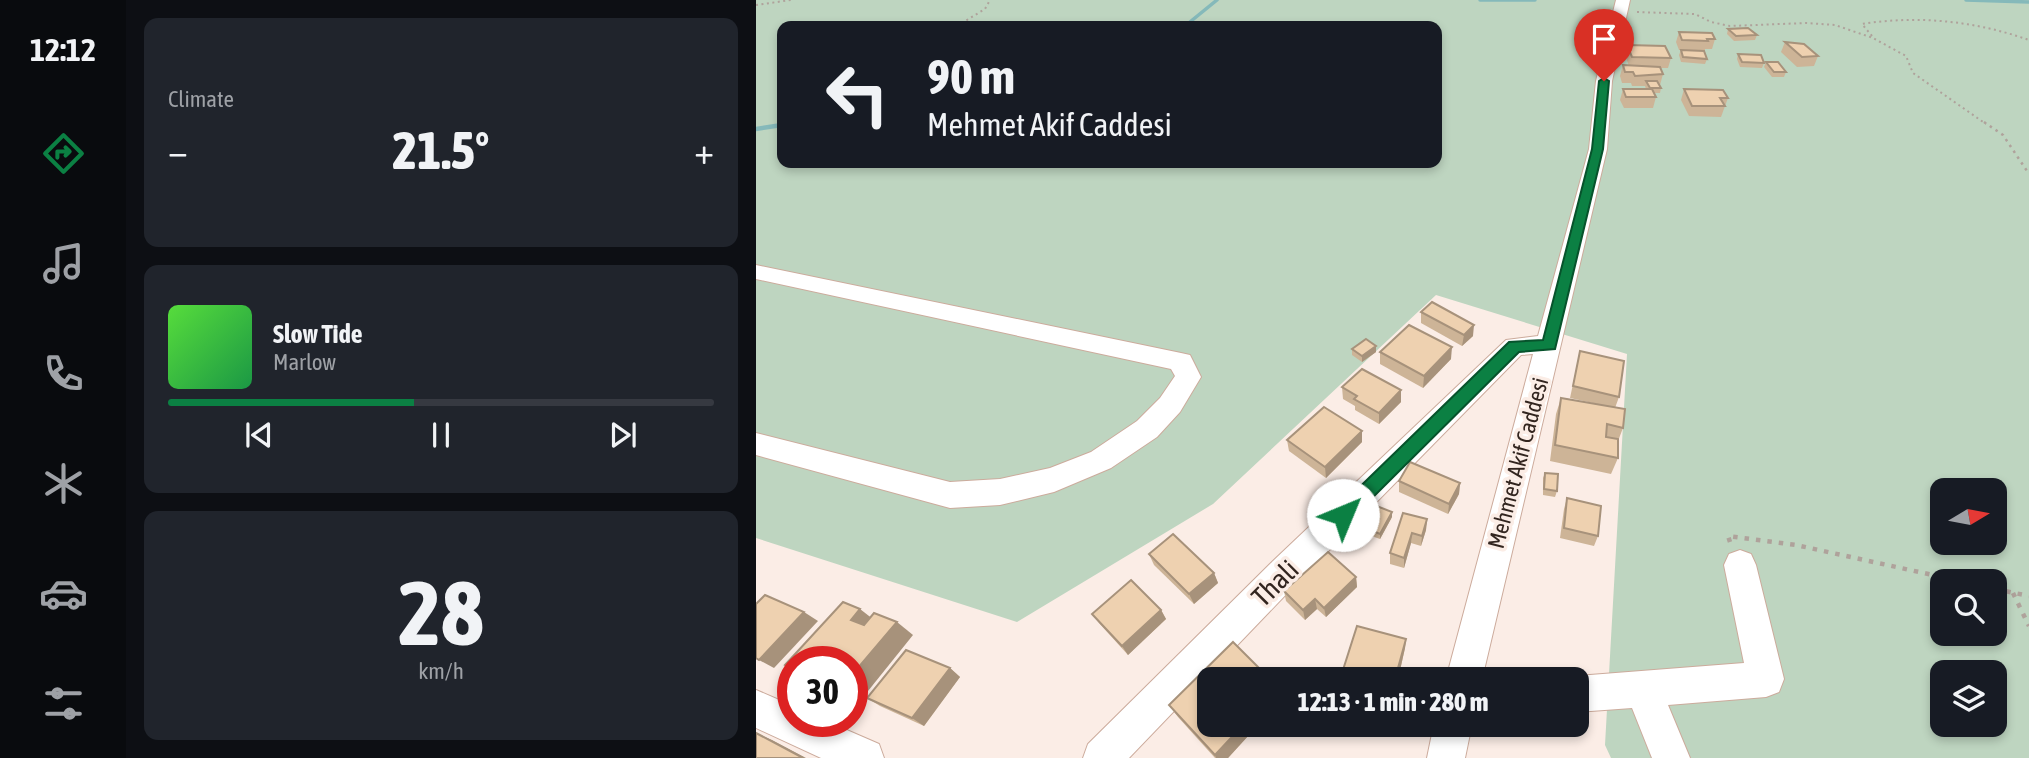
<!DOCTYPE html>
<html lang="en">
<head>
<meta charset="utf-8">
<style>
  body { margin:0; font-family:"Asap Condensed",sans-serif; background:#20242c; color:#f1f3f6; height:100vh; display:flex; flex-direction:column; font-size:26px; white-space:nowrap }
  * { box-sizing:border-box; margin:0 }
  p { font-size:23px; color:#9ea1a6 }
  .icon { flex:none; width:38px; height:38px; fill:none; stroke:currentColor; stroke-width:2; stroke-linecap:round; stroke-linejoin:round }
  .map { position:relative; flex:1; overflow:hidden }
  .details { display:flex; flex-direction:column; gap:18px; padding:18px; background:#0d0f14; width:630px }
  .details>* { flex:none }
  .guide { position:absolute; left:21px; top:21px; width:665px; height:147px; border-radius:14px; box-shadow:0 4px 10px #0003; background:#171b24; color:#f1f3f6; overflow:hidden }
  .needle { width:46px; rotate:80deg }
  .tools { position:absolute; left:1174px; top:478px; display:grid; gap:14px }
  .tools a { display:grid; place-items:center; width:77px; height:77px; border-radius:14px; background:#171b24; box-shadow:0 4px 10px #0003; font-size:35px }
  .speed { position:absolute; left:21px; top:646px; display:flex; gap:14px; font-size:35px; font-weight:700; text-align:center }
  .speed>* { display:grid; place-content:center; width:91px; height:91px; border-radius:50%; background:#171b24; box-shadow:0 4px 10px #0003; line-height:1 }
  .speed .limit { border:10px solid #d22; background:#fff; color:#111 }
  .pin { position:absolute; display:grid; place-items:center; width:60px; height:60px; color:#fff; margin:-72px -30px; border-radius:50% 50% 50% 0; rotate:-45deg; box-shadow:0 0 7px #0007 }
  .pin .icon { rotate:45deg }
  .me { position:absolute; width:77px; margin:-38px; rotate:45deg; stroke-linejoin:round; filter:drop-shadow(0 0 5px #0008) }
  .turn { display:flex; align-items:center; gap:24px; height:147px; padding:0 35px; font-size:32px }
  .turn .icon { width:91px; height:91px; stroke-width:2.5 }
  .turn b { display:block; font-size:49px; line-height:60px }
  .big { font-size:52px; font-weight:800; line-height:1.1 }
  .details .widget { flex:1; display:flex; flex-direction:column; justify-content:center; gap:10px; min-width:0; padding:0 24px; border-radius:14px; background:#20242c }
  .details .dial { align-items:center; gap:0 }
  .dial b { font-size:91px; line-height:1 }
  .song { display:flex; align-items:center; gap:21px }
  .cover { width:84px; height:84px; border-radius:10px; background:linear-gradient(135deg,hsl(110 70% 55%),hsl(140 70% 35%)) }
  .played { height:7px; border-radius:4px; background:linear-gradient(90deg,#0b8043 45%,#363941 45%) }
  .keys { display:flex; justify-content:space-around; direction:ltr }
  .heat { display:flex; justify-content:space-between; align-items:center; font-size:38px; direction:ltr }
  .trip { position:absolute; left:441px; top:667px; width:392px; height:70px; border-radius:14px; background:#171b24; box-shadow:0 4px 10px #0003; font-weight:800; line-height:70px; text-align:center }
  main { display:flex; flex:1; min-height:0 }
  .dock { display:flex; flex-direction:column; width:126px; justify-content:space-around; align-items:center; background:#090b0e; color:#9ea1a6 }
  .dock .icon { width:49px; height:49px }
  .dock .active { color:#0b8043 }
  .dock b { font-size:32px; color:#f1f3f6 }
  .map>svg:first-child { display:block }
  .green { fill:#bed5c0; fill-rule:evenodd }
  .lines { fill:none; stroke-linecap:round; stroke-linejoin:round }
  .stream-far1 { stroke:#85b9ba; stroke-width:3.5 }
  .stream { stroke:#85b9ba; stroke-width:4.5 }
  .minor-casing { stroke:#ccab9c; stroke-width:2 }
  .path-far2 { stroke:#afa29b; stroke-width:2; stroke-dasharray:2 3.5; stroke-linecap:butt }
  .path-far1 { stroke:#afa29b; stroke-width:2.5; stroke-dasharray:2.5 4.5; stroke-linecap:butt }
  .path { stroke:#afa29b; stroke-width:4.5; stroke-dasharray:4.5 7; stroke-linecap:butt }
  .minor { fill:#fff; fill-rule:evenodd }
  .wall { fill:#cdb497 }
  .shaded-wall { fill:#a7927b }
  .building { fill:#eed1b0; stroke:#a7927b; stroke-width:2 }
  .route { fill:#0b8043; stroke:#07532c; stroke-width:2 }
  .labels { text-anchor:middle; stroke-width:7; stroke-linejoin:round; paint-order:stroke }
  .street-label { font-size:23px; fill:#32251f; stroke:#fbede6 }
  .near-street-label { font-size:28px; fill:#32251f; stroke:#fbede6 }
</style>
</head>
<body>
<main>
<nav class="dock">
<b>12:12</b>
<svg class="icon active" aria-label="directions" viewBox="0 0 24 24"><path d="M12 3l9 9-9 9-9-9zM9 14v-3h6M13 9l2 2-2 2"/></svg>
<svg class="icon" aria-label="music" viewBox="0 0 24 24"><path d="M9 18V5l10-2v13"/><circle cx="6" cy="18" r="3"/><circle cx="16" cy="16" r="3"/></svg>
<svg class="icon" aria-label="phone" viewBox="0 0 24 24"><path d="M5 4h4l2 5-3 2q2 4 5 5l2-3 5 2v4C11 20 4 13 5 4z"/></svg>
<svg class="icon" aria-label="climate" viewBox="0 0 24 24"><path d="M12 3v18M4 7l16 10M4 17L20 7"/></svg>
<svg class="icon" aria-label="car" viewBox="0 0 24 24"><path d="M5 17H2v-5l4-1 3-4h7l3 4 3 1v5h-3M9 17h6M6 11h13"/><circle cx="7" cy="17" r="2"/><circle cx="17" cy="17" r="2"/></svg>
<svg class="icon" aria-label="filters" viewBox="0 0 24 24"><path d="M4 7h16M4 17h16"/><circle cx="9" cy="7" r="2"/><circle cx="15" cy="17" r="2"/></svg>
</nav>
<section class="details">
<div class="widget"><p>Climate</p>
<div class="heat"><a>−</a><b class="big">21.5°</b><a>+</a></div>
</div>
<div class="widget">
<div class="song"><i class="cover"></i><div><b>Slow Tide</b><p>Marlow</p></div></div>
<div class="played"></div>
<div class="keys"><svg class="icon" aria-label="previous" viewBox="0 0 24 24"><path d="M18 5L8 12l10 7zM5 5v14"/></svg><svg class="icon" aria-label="pause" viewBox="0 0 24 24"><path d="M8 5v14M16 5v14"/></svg><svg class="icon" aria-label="next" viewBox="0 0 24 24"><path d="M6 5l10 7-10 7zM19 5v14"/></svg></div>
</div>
<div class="widget dial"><b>28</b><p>km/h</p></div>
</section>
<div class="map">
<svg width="1273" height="758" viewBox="0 0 1273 758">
  <rect width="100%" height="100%" fill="#fbede6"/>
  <path class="green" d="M0,0H1273V758H855L849,745L871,354L680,295L457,504L261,622L0,538ZM26,26H681V163H26ZM1186,490H1239V542H1186ZM1186,581H1239V634H1186ZM1186,672H1239V724H1186Z"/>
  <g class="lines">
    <g class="stream-far1">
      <polyline points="724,0 779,0"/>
      <polyline points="1210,0 1273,2"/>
      <polyline points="429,26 461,0"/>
    </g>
    <polyline class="stream" points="0,129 26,125"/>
    <defs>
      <g id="minor">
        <polygon points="860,0 874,0 856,81 851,149 726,679 690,679 777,354 765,355 541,583 373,758 327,758 332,744 517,561 750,340 782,336 833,149 840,81"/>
        <polygon points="0,265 425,353 434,355 445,377 424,412 401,437 355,468 298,492 244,505 194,508 0,455 0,433 194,482 244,479 294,468 335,452 381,421 404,398 419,376 415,369 0,279"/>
        <polygon points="984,550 995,554 1000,565 1028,679 1023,692 1010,697 912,705 934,758 896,758 876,708 821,712 821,679 813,679 821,676 988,663 968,565 973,554"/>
        <polygon points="0,690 37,706 37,721 70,721 123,744 128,758 65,758 0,728"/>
        <polygon points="678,724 716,724 709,758 671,758"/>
      </g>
    </defs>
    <use href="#minor" class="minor-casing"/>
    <g class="path-far2">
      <polyline points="0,5 35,0"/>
      <polyline points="881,12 939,14 955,22 974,26 1050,23 1079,25 1117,38 1150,56 1157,73 1230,124"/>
      <polyline points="201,26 229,9 234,0"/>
      <path d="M1116,36L1106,24C1162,15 1219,21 1273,40"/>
    </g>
    <polyline class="path-far1" points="1228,122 1247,135 1273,174"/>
    <g class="path">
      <polyline points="974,542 972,536 1040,545 1204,581"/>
      <polyline points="1239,589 1273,596"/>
      <polyline points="1257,593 1273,626"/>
    </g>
    <use href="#minor" class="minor"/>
  </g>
  <g class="wall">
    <polygon points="972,29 1001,35 999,40 978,41 971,34"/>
    <polygon points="923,32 959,39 956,49 949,49 949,51 929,50 951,59 949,64 925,62 923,55 925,50 923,50 920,42"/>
    <polygon points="1029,42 1062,56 1058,66 1041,67 1025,52"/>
    <polygon points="871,45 915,58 912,68 905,68 907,74 904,85 905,88 904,93 898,93 900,97 897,108 868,108 864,100 867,89 890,89 889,86 876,86 875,83 866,83 864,76 867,65 873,66 869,55"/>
    <polygon points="982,54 1008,63 1006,68 984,67 981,59"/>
    <polygon points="1010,62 1030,72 1028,77 1016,77 1008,67"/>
    <polygon points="928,89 972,98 965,117 933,116 925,100"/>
    <polygon points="665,312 717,336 706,346 665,323"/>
    <polygon points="620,346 620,352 606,362 596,355 596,349"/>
    <polygon points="824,351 863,397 859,408 867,428 862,441 862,458 855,474 794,461 800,414 805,398 855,407 814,398"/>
    <polygon points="624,352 695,359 667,388 624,364"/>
    <polygon points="586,387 645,402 623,424 599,410 599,406 587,399"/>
    <polygon points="531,440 606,442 570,478 533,451"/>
    <polygon points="789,473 801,491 799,497 787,495 787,478"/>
    <polygon points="643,481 704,483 703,494 692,514 643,492"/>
    <polygon points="811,498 842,536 838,546 804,538 808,509"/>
    <polygon points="636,517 624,539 607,533 607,527"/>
    <polygon points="671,519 670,530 665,546 655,543 648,568 634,564 634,553"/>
    <polygon points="393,554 458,573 462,583 438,604 398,565"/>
    <polygon points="600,577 601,587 570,617 561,609 549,620 530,601 528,591"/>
    <polygon points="405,610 410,619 372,655 343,623 336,614"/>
    <polygon points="650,639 649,648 642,679 587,679 586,673"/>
    <polygon points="194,668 204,677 168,726 124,706 111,698"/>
    <polygon points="413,705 453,724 503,724 472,758 459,758 422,717"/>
  </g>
  <g class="shaded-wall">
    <polygon points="718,325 717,336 706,346 708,335"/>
    <polygon points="620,346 620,352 606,362 606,356"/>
    <polygon points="696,347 695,359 667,388 668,376"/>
    <polygon points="645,390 645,402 623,424 623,413"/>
    <polygon points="606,431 606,442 570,478 569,467"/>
    <polygon points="704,483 703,494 692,514 693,504"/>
    <polygon points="636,512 636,517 624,539 624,534"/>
    <polygon points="671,519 670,530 665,546 666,536"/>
    <polygon points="656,533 655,543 648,568 648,558"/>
    <polygon points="458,573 462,583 438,604 433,594"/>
    <polygon points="600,577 601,587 570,617 568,608"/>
    <polygon points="559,599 561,609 549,620 547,610"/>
    <polygon points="104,609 122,623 113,633 95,620"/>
    <polygon points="405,610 410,619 372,655 366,646"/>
    <polygon points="48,612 62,621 18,668 3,660"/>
    <polygon points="141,622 157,635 104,701 96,697 96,675"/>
    <polygon points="650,639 649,648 642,679 639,679"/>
    <polygon points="194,668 204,677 168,726 156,718"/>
    <polygon points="488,724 503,724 472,758 460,758 459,755"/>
    <polygon points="0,733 16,740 50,758 47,758"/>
  </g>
  <g class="building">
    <polygon points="992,28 1001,35 980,36 972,29"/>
    <polygon points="923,32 956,33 959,39 951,39 952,41 926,40"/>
    <polygon points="1029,42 1048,44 1062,56 1046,57"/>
    <polygon points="871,45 909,46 915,58 876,57"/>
    <polygon points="925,50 948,51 951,59 927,57"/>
    <polygon points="982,54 1005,55 1008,63 986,62"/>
    <polygon points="1010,62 1022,62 1030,72 1018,72"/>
    <polygon points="867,65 904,67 907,74 879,76 877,72 869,72"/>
    <polygon points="890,81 901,81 905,88 894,88"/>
    <polygon points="867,89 896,89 900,97 870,97"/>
    <polygon points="928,89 967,90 972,98 964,98 969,106 936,106"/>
    <polygon points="676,302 718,325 708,335 665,312"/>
    <polygon points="653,325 696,347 668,376 624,352"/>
    <polygon points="610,339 620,346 606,356 596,349"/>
    <polygon points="824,351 868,361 863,397 817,386"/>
    <polygon points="606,369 645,390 623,413 598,399 601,396 586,387"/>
    <polygon points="805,398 869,409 867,428 851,424 850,437 862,439 862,458 799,445"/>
    <polygon points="568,407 606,431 569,467 531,440"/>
    <polygon points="654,462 704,483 693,504 643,481"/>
    <polygon points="789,473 802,474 801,491 788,489"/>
    <polygon points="811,498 845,506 842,536 808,528"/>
    <polygon points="618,505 636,512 624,534 607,527"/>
    <polygon points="647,513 671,519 666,536 656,533 648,558 634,553"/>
    <polygon points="417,534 458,573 433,594 393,554"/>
    <polygon points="572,552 600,577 568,608 559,599 547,610 528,591"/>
    <polygon points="375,580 405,610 366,646 336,614"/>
    <polygon points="9,595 48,612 3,660 0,658 0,604"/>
    <polygon points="87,602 104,609 95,620 108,625 118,613 141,622 96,675 96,662 37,662 37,669 29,665"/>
    <polygon points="601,626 650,639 639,679 608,679 586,673"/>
    <polygon points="477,642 514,679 453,679 453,724 488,724 459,755 413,705"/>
    <polygon points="150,650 194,668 156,718 111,698"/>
    <polygon points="0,733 47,758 0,758"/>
  </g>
  <polygon class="route" points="848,78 853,81 847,149 799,349 763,352 593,521 587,524 580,521 577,515 580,510 753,342 787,340 836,149 843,81"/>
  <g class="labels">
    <g class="street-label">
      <text transform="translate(762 463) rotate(-75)" y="8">Mehmet Akif Caddesi</text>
    </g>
    <g class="near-street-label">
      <text transform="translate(519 583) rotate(-45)" y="10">Thali</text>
    </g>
  </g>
</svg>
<div class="tools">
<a><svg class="needle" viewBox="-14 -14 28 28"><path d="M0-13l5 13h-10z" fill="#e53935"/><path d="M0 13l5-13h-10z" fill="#9ea1a6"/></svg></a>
<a><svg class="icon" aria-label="search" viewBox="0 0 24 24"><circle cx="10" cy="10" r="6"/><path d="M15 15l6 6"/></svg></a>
<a><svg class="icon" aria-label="layers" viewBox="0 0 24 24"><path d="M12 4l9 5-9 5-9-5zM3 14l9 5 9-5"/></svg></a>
</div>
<div class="speed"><div class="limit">30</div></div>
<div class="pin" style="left:848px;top:81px;background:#d93025"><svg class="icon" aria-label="arrive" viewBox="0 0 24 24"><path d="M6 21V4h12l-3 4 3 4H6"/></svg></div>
<svg class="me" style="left:587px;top:515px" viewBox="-20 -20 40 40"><circle r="19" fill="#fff"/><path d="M0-13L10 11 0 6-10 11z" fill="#0b8043"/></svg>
<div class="trip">12:13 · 1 min · 280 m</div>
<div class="guide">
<div class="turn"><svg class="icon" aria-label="left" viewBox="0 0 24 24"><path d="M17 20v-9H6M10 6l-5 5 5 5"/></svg><div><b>90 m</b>Mehmet Akif Caddesi</div></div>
</div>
</div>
</main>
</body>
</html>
